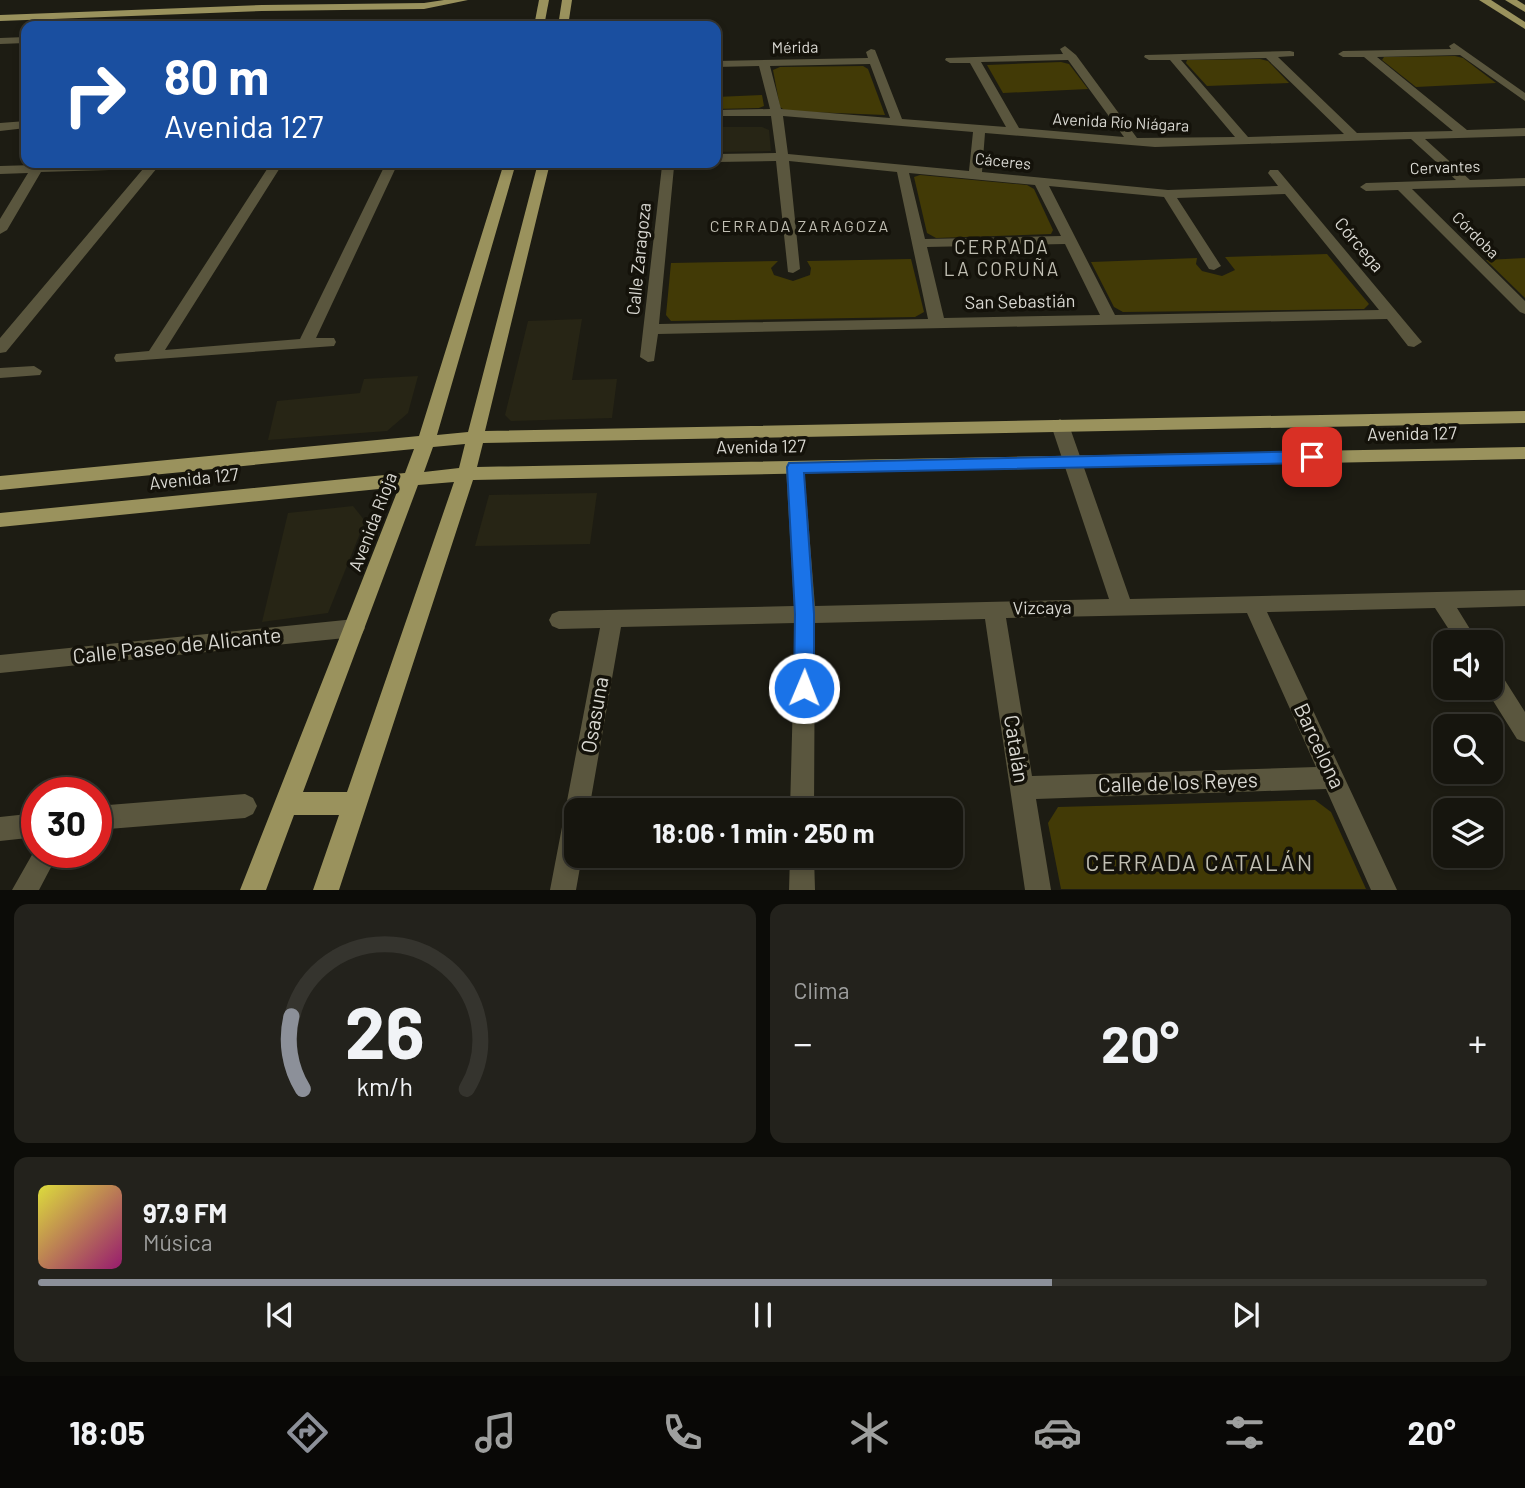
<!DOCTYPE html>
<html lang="es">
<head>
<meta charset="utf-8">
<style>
  body { margin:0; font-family:Barlow,sans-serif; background:#23221c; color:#f1f3f6; height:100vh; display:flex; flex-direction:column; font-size:26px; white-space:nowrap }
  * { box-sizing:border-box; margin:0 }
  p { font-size:23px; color:#9e9f9e }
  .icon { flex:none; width:38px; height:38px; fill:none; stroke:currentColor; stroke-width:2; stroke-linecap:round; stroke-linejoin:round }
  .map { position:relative; height:890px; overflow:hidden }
  .sheet { display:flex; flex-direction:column; gap:14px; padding:14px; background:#0c0c08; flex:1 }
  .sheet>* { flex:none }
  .guide { position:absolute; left:21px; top:21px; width:700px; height:147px; border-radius:14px; box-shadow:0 4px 10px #0003,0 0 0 2px #35342e; background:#1a4fa0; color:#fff; overflow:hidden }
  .fabs { position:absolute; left:1433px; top:630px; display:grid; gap:14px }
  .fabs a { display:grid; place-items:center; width:70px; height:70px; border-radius:14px; background:#16150e; box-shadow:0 4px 10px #0003,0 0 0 2px #35342e; font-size:35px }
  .speed { position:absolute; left:21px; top:777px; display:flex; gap:14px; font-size:35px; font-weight:700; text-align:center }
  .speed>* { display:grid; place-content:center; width:91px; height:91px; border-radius:50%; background:#16150e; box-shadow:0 4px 10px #0003,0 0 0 2px #35342e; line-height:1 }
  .speed .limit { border:10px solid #d22; background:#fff; color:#111 }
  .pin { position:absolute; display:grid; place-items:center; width:60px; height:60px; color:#fff; margin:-30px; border-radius:14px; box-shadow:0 4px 10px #0006 }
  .me { position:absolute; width:77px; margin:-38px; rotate:1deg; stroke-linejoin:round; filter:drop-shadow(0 0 5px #0008) }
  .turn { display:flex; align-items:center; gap:24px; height:147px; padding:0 28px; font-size:32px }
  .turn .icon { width:91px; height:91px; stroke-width:2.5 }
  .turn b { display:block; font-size:49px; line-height:60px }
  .big { font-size:52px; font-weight:700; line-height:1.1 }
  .sheet .widget { flex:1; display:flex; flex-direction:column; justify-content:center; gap:10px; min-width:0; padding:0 24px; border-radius:14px; background:#23221c }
  .sheet .dial { align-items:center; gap:0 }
  .dial svg { height:182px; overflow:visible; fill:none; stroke:#35342e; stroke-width:7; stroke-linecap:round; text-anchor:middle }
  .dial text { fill:#f1f3f6; stroke:none }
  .song { display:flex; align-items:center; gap:21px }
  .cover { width:84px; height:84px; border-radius:10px; background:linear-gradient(135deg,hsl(60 70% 55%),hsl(320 70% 35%)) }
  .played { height:7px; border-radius:4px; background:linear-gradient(90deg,#8c9099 70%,#35342e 70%) }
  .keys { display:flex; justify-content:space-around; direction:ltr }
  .heat { display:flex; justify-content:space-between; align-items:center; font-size:38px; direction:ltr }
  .sheet .tiles { flex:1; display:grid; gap:14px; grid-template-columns:1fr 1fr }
  .widget:last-child { grid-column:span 2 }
  .trip { position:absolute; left:564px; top:798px; width:399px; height:70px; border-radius:14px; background:#16150e; box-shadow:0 4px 10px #0003,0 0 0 2px #35342e; font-weight:700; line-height:70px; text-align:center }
  .dock { display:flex; height:112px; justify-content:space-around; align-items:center; background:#090806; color:#9e9f9e }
  .dock .icon { width:49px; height:49px }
  .dock .active { color:#8c9099 }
  .dock b { font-size:32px; color:#f1f3f6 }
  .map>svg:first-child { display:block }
  .built { fill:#272515 }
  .green { fill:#423a06 }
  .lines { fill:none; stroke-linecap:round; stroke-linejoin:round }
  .minor { fill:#5a563e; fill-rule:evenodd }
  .major { fill:#9a925d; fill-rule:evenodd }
  .route { fill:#1a73e8; stroke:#114b97; stroke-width:2 }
  .labels { text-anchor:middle; stroke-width:7; stroke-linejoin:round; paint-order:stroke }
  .far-street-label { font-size:16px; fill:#d9d8d2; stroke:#14120a }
  .far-neighbourhood-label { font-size:16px; letter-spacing:2px; fill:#c1bfb3; stroke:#14120a }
  .street-label { font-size:18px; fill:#d9d8d2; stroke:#14120a }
  .neighbourhood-label { font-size:19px; letter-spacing:2px; fill:#c1bfb3; stroke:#14120a }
  .near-street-label { font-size:21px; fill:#d9d8d2; stroke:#14120a }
  .near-neighbourhood-label { font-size:23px; letter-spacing:2px; fill:#c1bfb3; stroke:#14120a }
</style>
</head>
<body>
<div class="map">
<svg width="1525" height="890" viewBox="0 0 1525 890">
  <rect width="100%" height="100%" fill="#1d1c13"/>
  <g class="built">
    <polygon points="716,127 762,127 769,130 771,151 716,152"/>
    <polygon points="582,319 572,380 617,379 612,418 511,421 505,415 528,321"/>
    <polygon points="418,376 408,413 387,431 268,440 277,401 360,393 364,379"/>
    <polygon points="597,493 590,544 475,546 489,495"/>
    <polygon points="353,506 365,521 328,613 262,622 288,513"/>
  </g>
  <g class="green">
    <polygon points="1455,56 1463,58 1496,83 1416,87 1382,60 1384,57"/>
    <polygon points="1260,59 1268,61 1289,83 1207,86 1186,63 1187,60"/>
    <polygon points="1061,62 1069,64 1088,89 1003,93 987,65"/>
    <polygon points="863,66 868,69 885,115 786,111 780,107 773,70 780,67"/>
    <polygon points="762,95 764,106 759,108 716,109 716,97"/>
    <polygon points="920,175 1027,185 1034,189 1053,230 1051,234 936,238 927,233 914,177"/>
    <polygon points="1327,254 1369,304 1364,309 1123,312 1114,307 1091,262 1197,258 1196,264 1202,271 1222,276 1235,270 1225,257"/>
    <polygon points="1525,258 1525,298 1486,260"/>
    <polygon points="911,259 924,312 915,317 671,321 666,315 671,263 778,261 771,268 774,275 793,281 810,275 811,268 807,261"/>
    <polygon points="1315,800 1331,812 1366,889 1061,889 1048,823 1058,807"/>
  </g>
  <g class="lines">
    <g class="minor">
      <polygon points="26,37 26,43 0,44 0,38"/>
      <path d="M1454,43L1525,93V101L1460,55L1377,57L1467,130L1525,128V136L1425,139L1470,180L1525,178V186L1412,189L1525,301V314L1520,312L1398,190L1366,191L1360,187L1366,183L1456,180L1411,139L1155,147L985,133L982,172L1168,190L1278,186L1268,173L1270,170H1278L1422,342L1414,347L1408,346L1387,319L658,334L654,361L648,362L640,357L662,166L664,163H678L674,167L659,324L928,319L897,172L789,161L800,269L793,273L788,272L776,161L716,162V154L776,153L771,116H716V110L770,109L759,66L716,67V61L868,58L866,52L871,49L875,50L902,119L1006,127L970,63H950L945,60L946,58L1063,54L1060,49L1065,46L1076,55L1137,138L1235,137L1170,60H1149L1144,57L1145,55L1290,51L1294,52V56L1278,57L1357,133L1453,131L1364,57H1343L1338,54L1343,51L1451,49L1449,46ZM1266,58L1344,134L1248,137L1181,60ZM1068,60L1124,137L1019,128L981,62ZM870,64L890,118L781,109L770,66ZM783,116L973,132L969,171L788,154ZM909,173L1035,185L1061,236L925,239ZM1049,186L1164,197L1209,269L1214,270L1221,266L1177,198L1285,194L1379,310L1115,315ZM1065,244L1100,315L944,318L927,247Z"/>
      <polygon points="26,121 26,128 0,131 0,123"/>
      <polygon points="102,163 182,164 176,168 157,168 6,352 0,353 0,338 143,169 41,172 7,230 0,234 0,219 28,173 0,174 0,166"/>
      <polygon points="271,163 283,163 165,350 300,339 386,163 398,163 316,338 334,338 336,342 334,346 116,362 114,358 116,354 149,351"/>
      <polygon points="34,366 42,371 40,375 0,378 0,368"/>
      <path d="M1060,419L1069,425L1130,599L1525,590V606L1457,608L1478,642H1457L1435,608L1267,612L1397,890H1371L1326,789L1036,799L1051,890H1025L985,619L815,623L814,810H790L795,623L621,627L589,810H576V856H582L576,890H550L600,628L559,629L552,626L549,620L552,614L559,611L794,606L786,467L789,462H801L804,467L815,606L1109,599L1051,425ZM1247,613L1316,767L1032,776L1006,618Z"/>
      <polygon points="355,619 362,622 365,628 362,634 355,637 0,673 0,655"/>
      <polygon points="1491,669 1499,671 1525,712 1525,742 1517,739 1485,688 1491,688"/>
      <polygon points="245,794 253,798 257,806 253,814 245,818 96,830 96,806"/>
      <polygon points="37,813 37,837 0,841 0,817"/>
      <polygon points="37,846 37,852 59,852 39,890 12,890"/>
      <polygon points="790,856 814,856 815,890 789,890"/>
    </g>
    <g class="major">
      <polygon points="444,0 468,0 424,9 262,11 0,21 0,15 262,5 424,3"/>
      <polygon points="539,0 549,0 544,26 534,26"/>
      <polygon points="562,0 572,0 568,26 558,26"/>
      <polygon points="1479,0 1491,0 1525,22 1525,29"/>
      <polygon points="1505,0 1517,0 1525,5 1525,12"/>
      <path d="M504,163H516L437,435L468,432L538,163H550L485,431L1525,411V423L483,443L477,467L1525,447V459L473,480L339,890H313L339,815H294L266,890H240L399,487L0,527V513L405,473L414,449L0,490V476L419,436ZM465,444L459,468L424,472L433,447ZM454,482L347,792H303L418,485Z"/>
    </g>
  </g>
  <polygon class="route" points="1312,451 1320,457 1312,463 804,473 814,614 814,688 811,694 804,696 797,694 794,688 795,614 787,467 789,463"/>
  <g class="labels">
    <g class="far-street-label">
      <text transform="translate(795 47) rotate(-1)" y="6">Mérida</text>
      <text transform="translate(1121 122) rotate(3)" y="6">Avenida Río Niágara</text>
      <text transform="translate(1003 161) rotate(6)" y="6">Cáceres</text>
      <text transform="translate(1445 167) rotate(-2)" y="6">Cervantes</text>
      <text transform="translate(1476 235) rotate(45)" y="6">Córdoba</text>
    </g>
    <g class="far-neighbourhood-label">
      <text x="800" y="232">CERRADA ZARAGOZA</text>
    </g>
    <g class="street-label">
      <text transform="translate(1359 245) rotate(50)" y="6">Córcega</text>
      <text transform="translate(639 259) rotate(-84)" y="6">Calle Zaragoza</text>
      <text transform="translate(1020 302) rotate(-1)" y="6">San Sebastián</text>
      <text transform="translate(1412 434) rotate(-1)" y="6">Avenida 127</text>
      <text transform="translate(761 447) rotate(-1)" y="6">Avenida 127</text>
      <text transform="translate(194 479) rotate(-6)" y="6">Avenida 127</text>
      <text transform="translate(373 522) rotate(-69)" y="6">Avenida Rioja</text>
      <text transform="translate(1042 608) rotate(-1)" y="6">Vizcaya</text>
    </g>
    <g class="neighbourhood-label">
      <text x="1002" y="254">CERRADA<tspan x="1002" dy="22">LA CORUÑA</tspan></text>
    </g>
    <g class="near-street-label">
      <text transform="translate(177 646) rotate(-6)" y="7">Calle Paseo de Alicante</text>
      <text transform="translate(595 715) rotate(-80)" y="7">Osasuna</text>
      <text transform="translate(1319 746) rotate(65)" y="7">Barcelona</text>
      <text transform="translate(1016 749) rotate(81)" y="7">Catalán</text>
      <text transform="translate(1178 783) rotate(-2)" y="7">Calle de los Reyes</text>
    </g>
    <g class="near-neighbourhood-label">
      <text x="1200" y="871">CERRADA CATALÁN</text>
    </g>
  </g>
</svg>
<div class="fabs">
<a><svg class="icon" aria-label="sound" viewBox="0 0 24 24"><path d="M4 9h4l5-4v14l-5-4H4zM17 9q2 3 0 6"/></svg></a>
<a><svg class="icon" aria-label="search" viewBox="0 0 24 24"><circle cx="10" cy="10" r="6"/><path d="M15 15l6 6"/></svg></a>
<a><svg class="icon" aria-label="layers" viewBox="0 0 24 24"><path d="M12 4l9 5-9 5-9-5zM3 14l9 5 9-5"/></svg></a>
</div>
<div class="speed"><div class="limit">30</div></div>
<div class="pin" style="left:1312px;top:457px;background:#d93025"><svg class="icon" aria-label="arrive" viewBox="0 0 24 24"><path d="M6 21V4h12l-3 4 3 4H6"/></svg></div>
<svg class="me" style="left:804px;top:688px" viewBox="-20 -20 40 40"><circle r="17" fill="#1a73e8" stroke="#fff" stroke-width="3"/><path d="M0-11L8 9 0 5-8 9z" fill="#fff"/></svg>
<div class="trip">18:06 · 1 min · 250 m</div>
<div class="guide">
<div class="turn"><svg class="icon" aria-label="right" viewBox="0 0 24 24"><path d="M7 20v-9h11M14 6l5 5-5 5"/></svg><div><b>80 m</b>Avenida 127</div></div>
</div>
</div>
<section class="sheet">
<div class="tiles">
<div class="widget dial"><svg viewBox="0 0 100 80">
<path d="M14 69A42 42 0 1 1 86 69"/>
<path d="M14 69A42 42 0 0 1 9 37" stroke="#8c9099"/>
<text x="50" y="56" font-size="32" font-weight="700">26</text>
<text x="50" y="72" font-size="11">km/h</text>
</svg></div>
<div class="widget"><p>Clima</p>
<div class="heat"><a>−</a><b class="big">20°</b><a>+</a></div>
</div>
<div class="widget">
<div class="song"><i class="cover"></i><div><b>97.9 FM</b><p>Música</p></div></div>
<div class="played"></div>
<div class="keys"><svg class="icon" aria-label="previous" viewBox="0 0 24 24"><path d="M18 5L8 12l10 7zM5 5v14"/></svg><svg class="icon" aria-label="pause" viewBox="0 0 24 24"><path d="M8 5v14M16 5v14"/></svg><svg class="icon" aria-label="next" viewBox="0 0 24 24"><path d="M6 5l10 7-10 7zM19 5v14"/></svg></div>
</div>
</div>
</section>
<nav class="dock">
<b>18:05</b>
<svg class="icon active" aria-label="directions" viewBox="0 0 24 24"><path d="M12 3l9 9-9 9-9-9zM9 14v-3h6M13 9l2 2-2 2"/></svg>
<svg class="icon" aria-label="music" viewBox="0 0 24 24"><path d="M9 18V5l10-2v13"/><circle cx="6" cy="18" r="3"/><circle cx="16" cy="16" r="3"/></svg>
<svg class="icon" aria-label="phone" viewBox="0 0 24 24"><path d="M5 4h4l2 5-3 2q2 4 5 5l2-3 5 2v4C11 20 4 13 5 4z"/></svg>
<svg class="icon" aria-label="climate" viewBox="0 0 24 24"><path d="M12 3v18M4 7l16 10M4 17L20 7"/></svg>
<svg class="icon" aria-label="car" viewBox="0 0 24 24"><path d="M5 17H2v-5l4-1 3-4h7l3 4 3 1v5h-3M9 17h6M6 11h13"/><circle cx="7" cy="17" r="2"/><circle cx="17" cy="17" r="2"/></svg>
<svg class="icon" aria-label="filters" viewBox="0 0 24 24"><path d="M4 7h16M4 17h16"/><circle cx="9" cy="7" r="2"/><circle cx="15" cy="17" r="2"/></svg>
<b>20°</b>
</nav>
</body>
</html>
